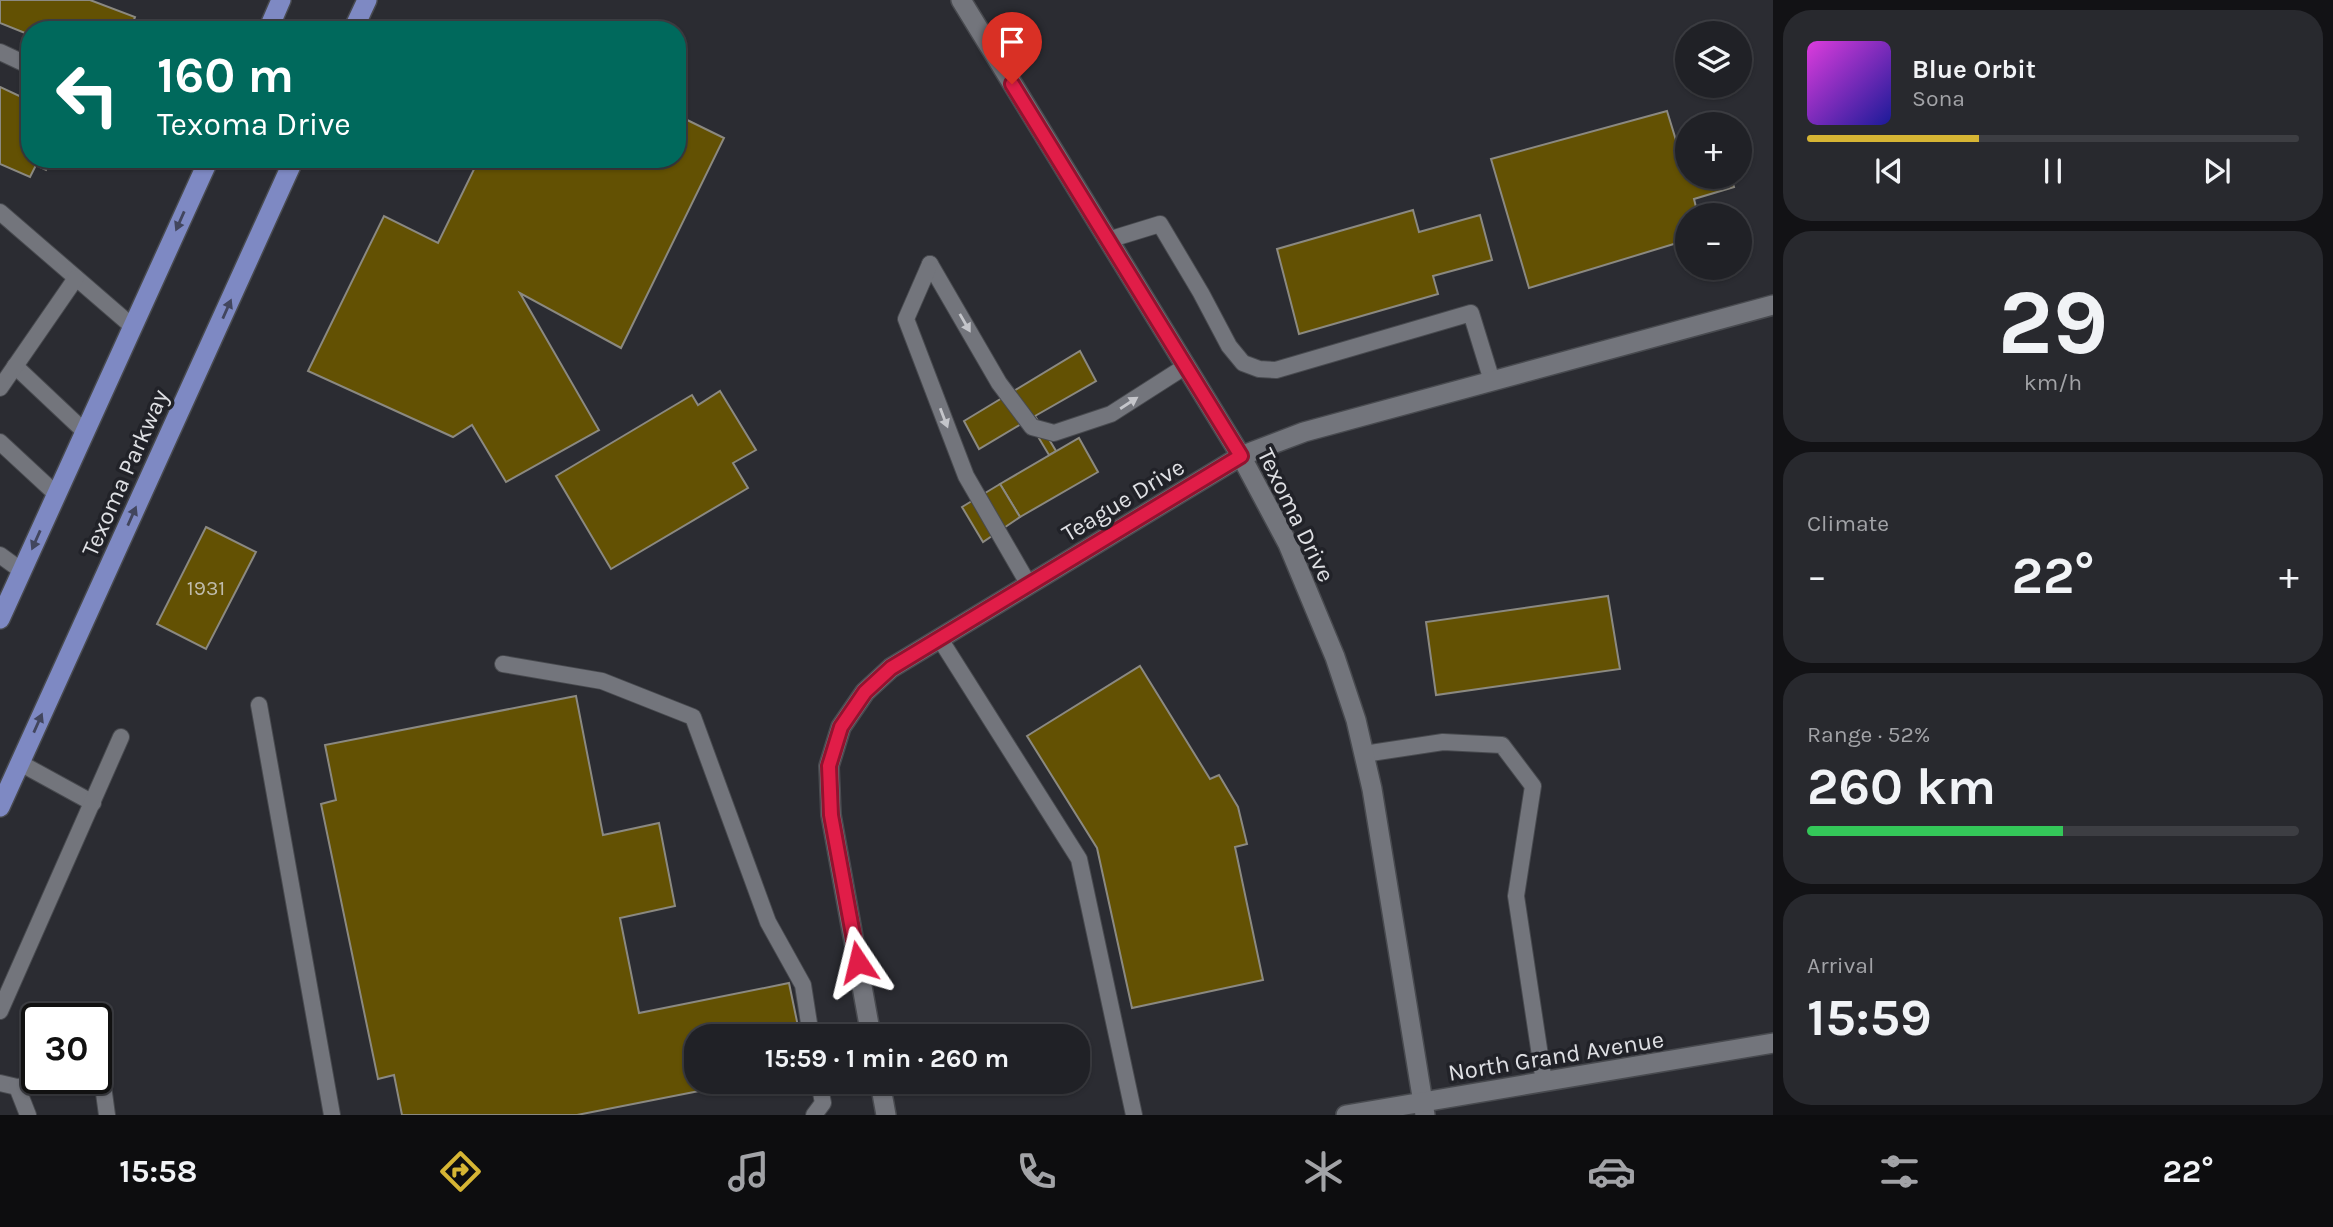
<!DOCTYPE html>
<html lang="en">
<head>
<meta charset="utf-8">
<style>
  body { margin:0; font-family:Karla,sans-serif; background:#28292e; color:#f1f3f6; height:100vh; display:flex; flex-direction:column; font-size:26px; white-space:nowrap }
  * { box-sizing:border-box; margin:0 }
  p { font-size:23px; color:#a2a3a7 }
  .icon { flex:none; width:38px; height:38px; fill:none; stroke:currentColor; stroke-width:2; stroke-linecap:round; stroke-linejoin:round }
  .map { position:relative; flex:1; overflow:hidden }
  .details { display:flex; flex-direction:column; gap:10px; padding:10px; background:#121215; width:560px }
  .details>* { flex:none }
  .banner { position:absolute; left:21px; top:21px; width:665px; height:147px; border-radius:28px; box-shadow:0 2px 5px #0004,0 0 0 2px #3d3e43; background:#00695c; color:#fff; overflow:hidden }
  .buttons { position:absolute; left:1675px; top:21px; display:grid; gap:14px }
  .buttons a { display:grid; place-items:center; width:77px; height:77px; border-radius:50%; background:#202126; box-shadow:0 2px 5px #0004,0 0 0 2px #3d3e43; font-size:35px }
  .speed { position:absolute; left:21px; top:1003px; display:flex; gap:14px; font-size:35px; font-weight:700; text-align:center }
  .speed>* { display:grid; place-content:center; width:91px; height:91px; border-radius:50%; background:#202126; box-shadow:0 2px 5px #0004,0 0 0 2px #3d3e43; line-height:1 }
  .speed .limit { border:4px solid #111; border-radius:10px; background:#fff; color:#111 }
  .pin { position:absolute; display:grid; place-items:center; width:60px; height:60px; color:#fff; margin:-72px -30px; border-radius:50% 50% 50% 0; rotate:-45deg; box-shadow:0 0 7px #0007 }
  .pin .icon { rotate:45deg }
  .me { position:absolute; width:77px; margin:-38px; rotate:350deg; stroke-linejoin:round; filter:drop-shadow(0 0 5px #0008) }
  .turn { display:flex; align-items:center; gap:24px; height:147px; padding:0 21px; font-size:32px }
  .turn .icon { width:91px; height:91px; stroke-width:2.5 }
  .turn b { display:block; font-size:49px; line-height:60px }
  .big { font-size:52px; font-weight:700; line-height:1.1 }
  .details .card { flex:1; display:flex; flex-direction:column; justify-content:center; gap:10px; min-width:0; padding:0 24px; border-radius:28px; background:#28292e }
  .details .dial { align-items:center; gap:0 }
  .dial b { font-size:91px; line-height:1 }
  .song { display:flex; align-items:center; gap:21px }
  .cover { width:84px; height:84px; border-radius:10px; background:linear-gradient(135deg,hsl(300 70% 55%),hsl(240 70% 35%)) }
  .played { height:7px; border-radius:4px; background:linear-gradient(90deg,#d6b534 35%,#3d3e43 35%) }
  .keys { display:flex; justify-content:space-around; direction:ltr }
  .heat { display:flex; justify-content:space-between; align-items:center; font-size:38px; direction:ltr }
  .charge { height:10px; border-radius:5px; background:linear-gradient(90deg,#34c759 52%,#3d3e43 0) }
  .trip { position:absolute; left:684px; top:1024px; width:406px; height:70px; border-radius:28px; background:#202126; box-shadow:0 2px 5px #0004,0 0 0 2px #3d3e43; font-weight:700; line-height:70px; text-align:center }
  .tab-bar { display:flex; height:112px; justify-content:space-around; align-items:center; background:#0d0d0f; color:#a2a3a7 }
  .tab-bar .icon { width:49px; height:49px }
  .tab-bar .selected { color:#d6b534 }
  .tab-bar b { font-size:32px; color:#f1f3f6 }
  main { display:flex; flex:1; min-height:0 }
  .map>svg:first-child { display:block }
  .building { fill:#635103; stroke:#8b8981; stroke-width:2 }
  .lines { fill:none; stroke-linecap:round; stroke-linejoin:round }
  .service-casing { stroke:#484a4f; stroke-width:18 }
  .minor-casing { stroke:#484a4f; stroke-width:22 }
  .secondary-casing { stroke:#484a4f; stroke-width:22 }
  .primary-casing { stroke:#484a4f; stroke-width:22 }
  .service { stroke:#73757c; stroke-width:16 }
  .minor { stroke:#73757c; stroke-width:19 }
  .secondary { stroke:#73757c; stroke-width:19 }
  .primary { stroke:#7e89c3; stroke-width:19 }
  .oneway { fill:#42465e }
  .oneway2 { fill:#c4c5ca }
  .route-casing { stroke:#92132f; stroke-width:18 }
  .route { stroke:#e11d48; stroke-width:12 }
  .labels { text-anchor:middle; stroke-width:7; stroke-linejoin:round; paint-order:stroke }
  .number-label { font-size:21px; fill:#c0bcac }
  .street-label { font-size:24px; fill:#dfe0e4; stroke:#212228 }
</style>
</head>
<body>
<main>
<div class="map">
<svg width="1773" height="1115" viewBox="0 0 1773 1115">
  <rect width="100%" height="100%" fill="#2b2c32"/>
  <g class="building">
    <polygon points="0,0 90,0 135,17 130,30 49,30 41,27 40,30 30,30 30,35 0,23"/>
    <polygon points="0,87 30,101 30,159 51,159 46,170 36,165 30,177 0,164"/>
    <polygon points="1667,111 1679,150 1687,147 1687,177 1731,177 1734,187 1694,199 1698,215 1687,215 1687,240 1529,288 1491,159"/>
    <polygon points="677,115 724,138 621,348 520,293 599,430 506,482 472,425 453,437 308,371 384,216 438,243 479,159 677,159"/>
    <polygon points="1413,210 1419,232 1480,215 1492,260 1433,276 1438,294 1299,334 1277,249"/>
    <polygon points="1080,351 1096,381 1035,416 1056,451 1049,455 1028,420 979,449 964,421"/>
    <polygon points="720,391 756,450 733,463 748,488 611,569 556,476 692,395 698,405"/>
    <polygon points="1079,438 1098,472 1020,517 1000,484"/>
    <polygon points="1000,484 1020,517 983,542 962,507"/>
    <polygon points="206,527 256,552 206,649 157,624"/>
    <polygon points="1608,596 1620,669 1436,695 1426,622"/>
    <polygon points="1140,666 1210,779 1219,775 1238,807 1247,844 1235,847 1263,980 1132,1008 1097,848 1027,736"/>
    <polygon points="576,696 603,835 659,823 675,906 620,918 639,1013 789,983 800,1036 696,1036 696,1082 745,1082 577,1115 402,1115 394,1075 378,1079 321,804 336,800 325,745"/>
  </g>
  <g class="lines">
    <defs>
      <g id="service">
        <polyline points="0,52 30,66"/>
        <polyline points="0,212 133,327"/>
        <polyline points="1108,240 1160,224 1201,293 1229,346 1243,363 1259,369 1276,370 1471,313 1492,381"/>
        <polyline points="930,264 999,383 1032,427 1054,433 1111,414 1186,366"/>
        <polyline points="930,264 906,319 966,476 1029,585"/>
        <polyline points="15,366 85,432"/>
        <polyline points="0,388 76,278"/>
        <polyline points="0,442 56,494"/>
        <polyline points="0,555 22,571"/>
        <polyline points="940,639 1079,859 1134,1115"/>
        <polyline points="503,664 602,681 693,717 768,922 803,985 811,1036"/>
        <polyline points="259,705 332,1115"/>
        <polyline points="1364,754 1443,742 1502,745 1533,786 1516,896 1544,1082"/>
        <polyline points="20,763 93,803"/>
        <polyline points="0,1011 121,737"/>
        <polyline points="96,1072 101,1071 107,1115"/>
        <polyline points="0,1083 17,1087 67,1078"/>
        <polyline points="17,1087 28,1115"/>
        <polyline points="814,1115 823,1103 819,1082"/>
      </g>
      <g id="minor">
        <polyline points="961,0 1241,456 1288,544 1335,657 1356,720 1372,789 1425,1115"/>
        <polyline points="871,1036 831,815 829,766 841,727 865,692 891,668 1241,456 1304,432 1773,305"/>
        <polyline points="880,1082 886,1115"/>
      </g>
      <polyline id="secondary" points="1346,1115 1773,1043"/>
      <g id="primary">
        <polyline points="268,30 281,0"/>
        <polyline points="353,30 367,0"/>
        <polyline points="0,619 209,159"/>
        <polyline points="0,807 294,159"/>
      </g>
    </defs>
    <use href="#service" class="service-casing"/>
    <use href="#minor" class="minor-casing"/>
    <use href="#secondary" class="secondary-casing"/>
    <use href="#primary" class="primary-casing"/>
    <use href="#service" class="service"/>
    <use href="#minor" class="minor"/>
    <use href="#secondary" class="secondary"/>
    <use href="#primary" class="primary"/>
  </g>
  <defs><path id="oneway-solid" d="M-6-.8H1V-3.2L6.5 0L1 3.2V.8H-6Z" transform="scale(1.75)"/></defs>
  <g class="oneway">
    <use href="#oneway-solid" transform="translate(180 221) rotate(114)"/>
    <use href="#oneway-solid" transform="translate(227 309) rotate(-66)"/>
    <use href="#oneway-solid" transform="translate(132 516) rotate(-66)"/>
    <use href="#oneway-solid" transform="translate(36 540) rotate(114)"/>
    <use href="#oneway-solid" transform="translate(38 723) rotate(-66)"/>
  </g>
  <g class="oneway2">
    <use href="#oneway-solid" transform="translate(965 323) rotate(60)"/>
    <use href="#oneway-solid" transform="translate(1129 403) rotate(-33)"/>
    <use href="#oneway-solid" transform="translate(944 418) rotate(69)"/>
  </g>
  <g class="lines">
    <defs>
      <polyline id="route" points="858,962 831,815 829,766 841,727 865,692 891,668 1241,456 1012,84"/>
    </defs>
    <use href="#route" class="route-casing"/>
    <use href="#route" class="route"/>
  </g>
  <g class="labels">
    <g class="number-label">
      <text x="206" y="595">1931</text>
    </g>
    <g class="street-label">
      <text transform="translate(125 473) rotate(-66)" y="8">Texoma Parkway</text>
      <text transform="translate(1123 500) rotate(-31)" y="8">Teague Drive</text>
      <text transform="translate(1296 515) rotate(64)" y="8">Texoma Drive</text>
      <text transform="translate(1556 1056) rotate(-9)" y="8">North Grand Avenue</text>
    </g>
  </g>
</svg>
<div class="buttons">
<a><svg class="icon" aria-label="layers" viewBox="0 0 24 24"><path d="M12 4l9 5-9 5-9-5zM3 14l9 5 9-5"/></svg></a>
<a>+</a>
<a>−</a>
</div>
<div class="speed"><div class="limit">30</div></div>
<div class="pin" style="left:1012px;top:84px;background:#d93025"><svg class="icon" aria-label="arrive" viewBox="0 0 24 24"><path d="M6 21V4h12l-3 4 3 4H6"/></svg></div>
<svg class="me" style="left:858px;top:962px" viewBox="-20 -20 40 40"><path d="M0-17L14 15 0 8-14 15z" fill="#e11d48" stroke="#fff" stroke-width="4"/></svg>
<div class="trip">15:59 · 1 min · 260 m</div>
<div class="banner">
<div class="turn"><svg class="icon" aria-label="left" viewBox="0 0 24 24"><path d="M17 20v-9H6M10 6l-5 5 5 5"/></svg><div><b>160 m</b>Texoma Drive</div></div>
</div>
</div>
<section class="details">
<div class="card">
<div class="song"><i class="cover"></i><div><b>Blue Orbit</b><p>Sona</p></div></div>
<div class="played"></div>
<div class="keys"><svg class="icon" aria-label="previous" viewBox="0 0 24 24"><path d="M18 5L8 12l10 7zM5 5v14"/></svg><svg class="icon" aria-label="pause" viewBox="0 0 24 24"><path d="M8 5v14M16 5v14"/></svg><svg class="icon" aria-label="next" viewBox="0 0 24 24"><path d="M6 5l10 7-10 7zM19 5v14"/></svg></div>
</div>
<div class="card dial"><b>29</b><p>km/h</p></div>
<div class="card"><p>Climate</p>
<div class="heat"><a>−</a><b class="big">22°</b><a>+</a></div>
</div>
<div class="card"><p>Range · 52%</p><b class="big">260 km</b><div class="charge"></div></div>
<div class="card"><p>Arrival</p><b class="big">15:59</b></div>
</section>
</main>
<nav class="tab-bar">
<b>15:58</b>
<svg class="icon selected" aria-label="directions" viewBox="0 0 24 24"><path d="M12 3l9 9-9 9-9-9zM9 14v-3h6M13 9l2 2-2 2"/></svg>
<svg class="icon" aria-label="music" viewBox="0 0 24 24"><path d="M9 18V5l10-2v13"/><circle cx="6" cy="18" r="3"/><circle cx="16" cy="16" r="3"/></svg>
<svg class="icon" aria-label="phone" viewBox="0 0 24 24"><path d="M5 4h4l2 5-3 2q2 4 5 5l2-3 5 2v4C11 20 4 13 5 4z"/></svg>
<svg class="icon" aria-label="climate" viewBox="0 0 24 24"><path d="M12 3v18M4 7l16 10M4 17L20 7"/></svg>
<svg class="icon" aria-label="car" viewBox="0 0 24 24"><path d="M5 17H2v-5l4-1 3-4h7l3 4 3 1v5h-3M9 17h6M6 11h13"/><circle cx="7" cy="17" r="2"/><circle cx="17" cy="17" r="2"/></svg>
<svg class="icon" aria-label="filters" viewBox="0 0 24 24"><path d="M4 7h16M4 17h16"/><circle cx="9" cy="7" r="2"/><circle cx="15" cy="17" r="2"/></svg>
<b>22°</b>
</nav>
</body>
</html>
